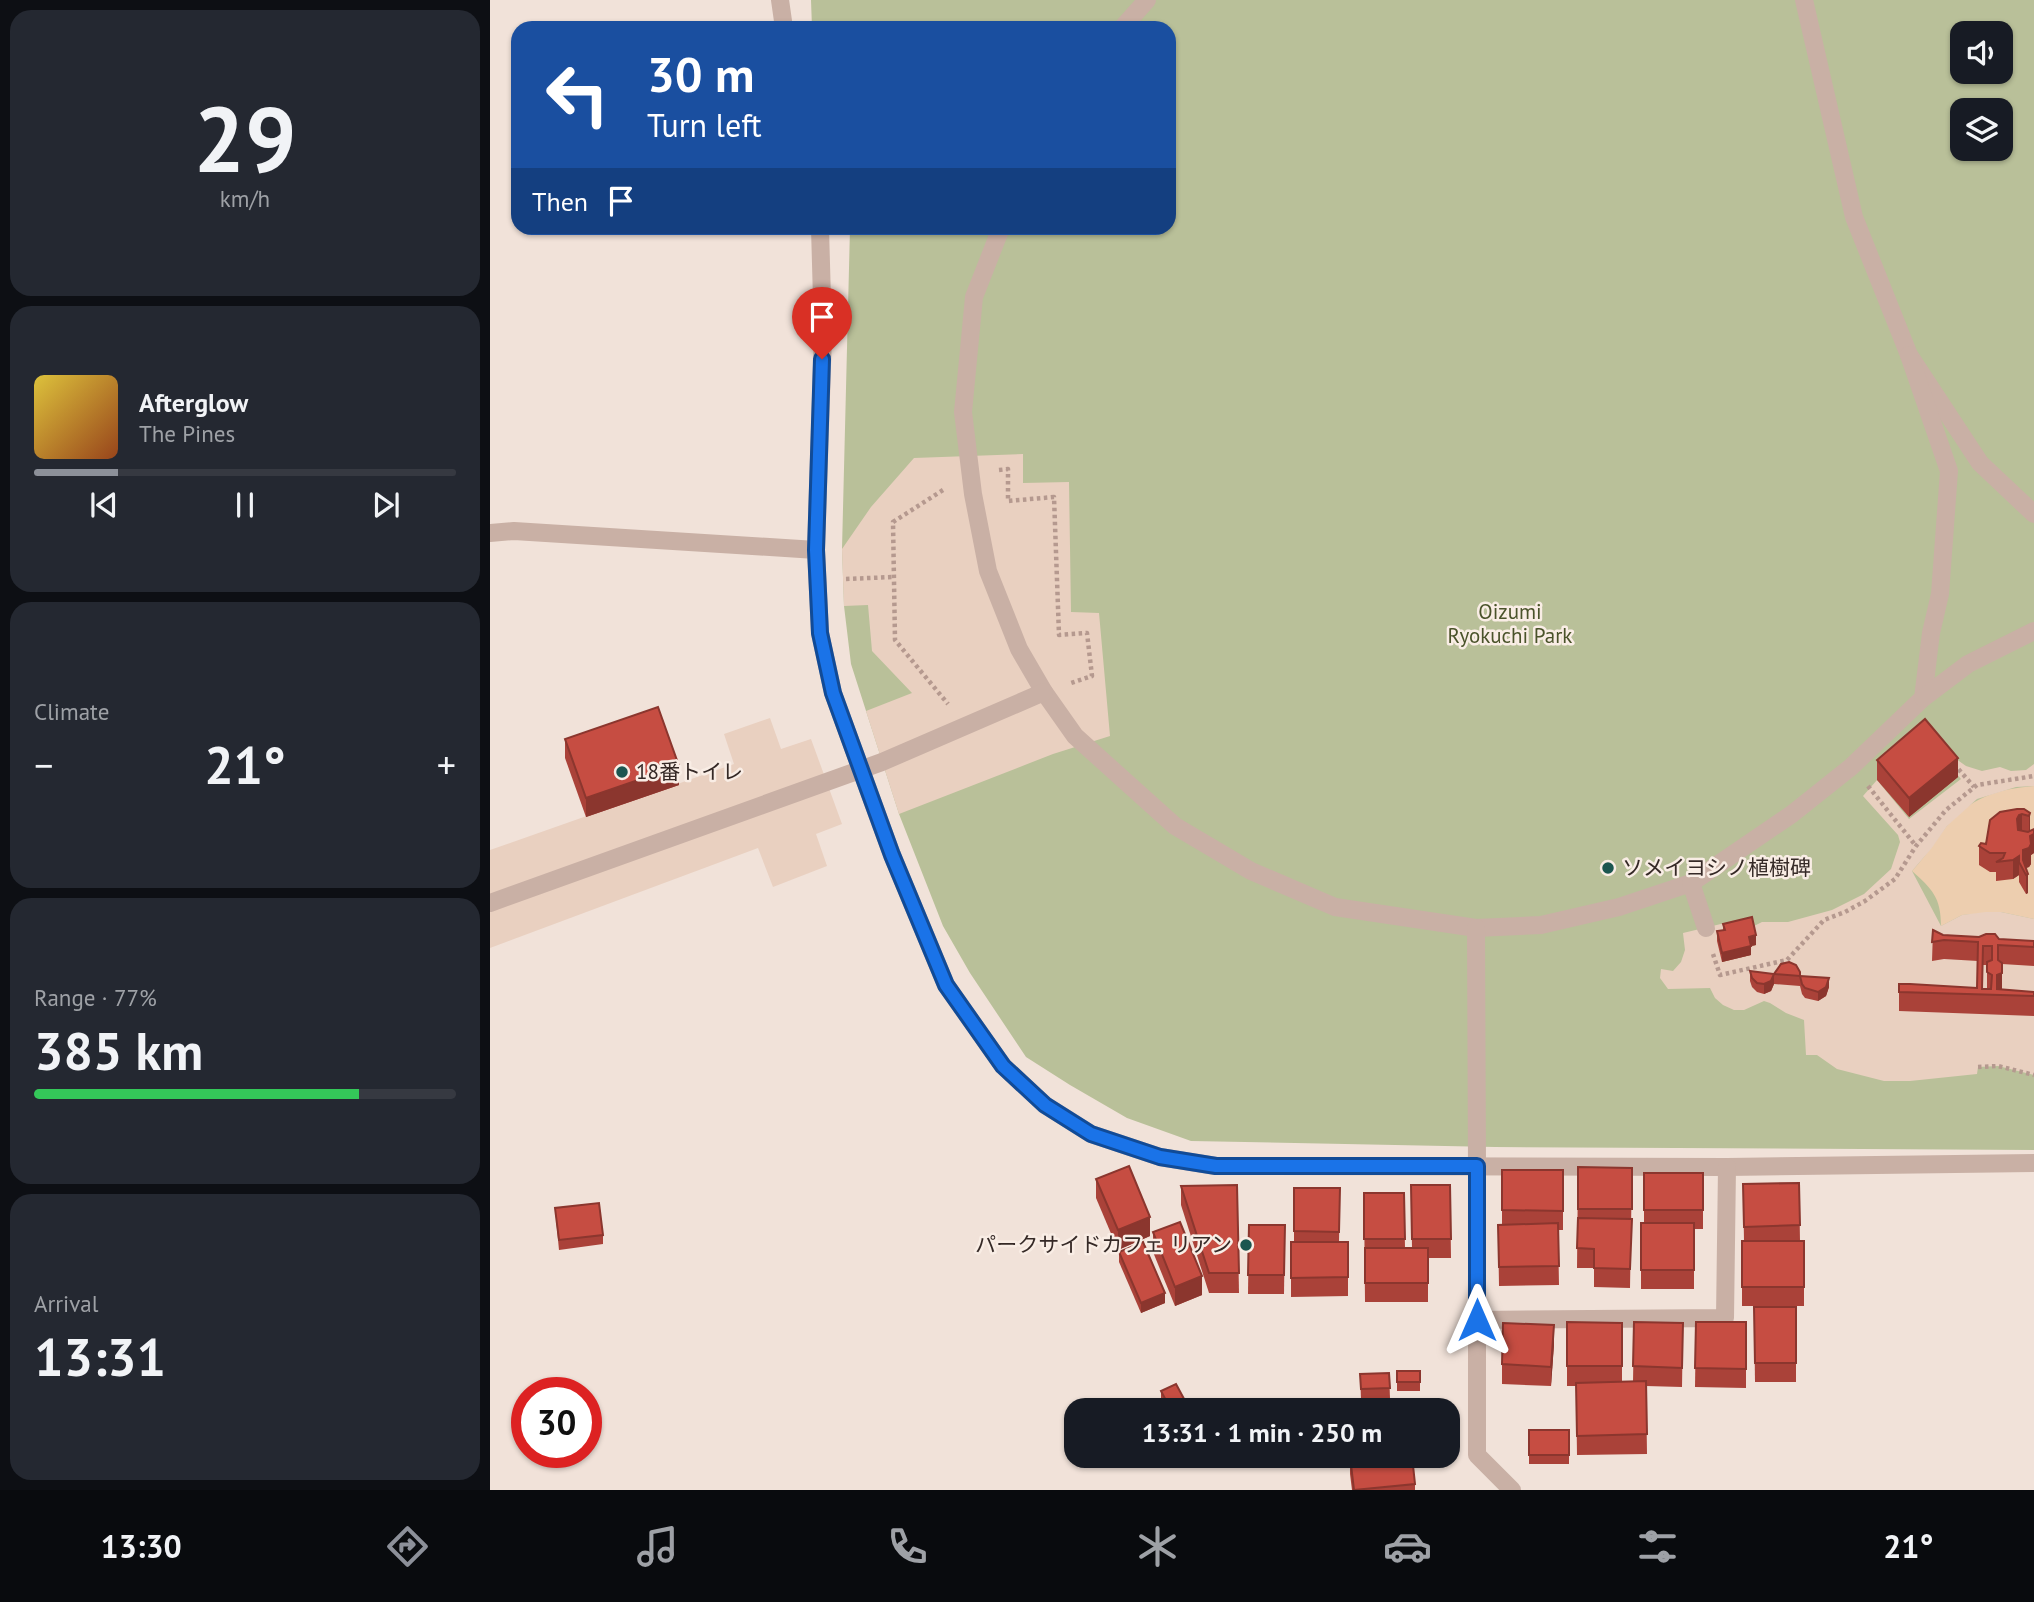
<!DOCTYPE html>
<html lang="en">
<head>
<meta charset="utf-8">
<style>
  body { margin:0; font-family:"PT Sans","Noto Sans JP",sans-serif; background:#242831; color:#f1f3f6; height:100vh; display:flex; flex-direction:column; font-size:26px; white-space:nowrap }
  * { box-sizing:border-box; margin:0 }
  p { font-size:23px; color:#9ea1a6 }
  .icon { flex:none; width:38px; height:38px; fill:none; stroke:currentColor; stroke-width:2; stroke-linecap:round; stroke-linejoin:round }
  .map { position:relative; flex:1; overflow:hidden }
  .sheet { display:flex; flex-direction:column; gap:10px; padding:10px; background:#0d0f14; width:490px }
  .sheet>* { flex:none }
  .banner { position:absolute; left:21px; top:21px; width:665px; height:214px; border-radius:21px; box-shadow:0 2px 5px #0004; background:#1a4fa0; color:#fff; overflow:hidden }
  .tools { position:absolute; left:1460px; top:21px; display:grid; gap:14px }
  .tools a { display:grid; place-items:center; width:63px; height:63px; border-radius:14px; background:#171b24; box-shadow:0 2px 5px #0004; font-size:35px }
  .speed { position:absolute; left:21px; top:1377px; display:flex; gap:14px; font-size:35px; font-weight:700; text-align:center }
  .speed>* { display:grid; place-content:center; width:91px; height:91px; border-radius:50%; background:#171b24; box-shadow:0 2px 5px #0004; line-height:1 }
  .speed .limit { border:10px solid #d22; background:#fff; color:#111 }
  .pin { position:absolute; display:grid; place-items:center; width:60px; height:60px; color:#fff; margin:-72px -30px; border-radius:50% 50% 50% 0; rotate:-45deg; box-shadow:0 0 7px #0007 }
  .pin .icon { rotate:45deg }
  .me { position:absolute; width:77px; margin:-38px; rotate:0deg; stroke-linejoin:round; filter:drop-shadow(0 0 5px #0008) }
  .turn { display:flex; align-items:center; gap:24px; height:147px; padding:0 21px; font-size:32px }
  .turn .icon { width:91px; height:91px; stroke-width:2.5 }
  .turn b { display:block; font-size:49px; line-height:60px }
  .then { display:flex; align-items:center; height:66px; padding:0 21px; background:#0003; gap:14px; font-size:26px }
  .big { font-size:52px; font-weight:800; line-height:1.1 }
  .sheet .tile { flex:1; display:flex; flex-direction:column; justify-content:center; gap:10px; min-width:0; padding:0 24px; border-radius:21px; background:#242831 }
  .sheet .dial { align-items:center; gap:0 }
  .dial b { font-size:91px; line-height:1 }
  .song { display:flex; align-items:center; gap:21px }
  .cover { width:84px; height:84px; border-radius:10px; background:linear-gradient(135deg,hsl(50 70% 55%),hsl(20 70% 35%)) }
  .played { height:7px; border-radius:4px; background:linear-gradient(90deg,#8c9099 20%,#363941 20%) }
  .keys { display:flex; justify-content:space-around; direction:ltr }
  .heat { display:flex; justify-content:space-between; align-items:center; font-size:38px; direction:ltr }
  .charge { height:10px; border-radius:5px; background:linear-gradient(90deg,#34c759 77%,#363941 0) }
  .trip { position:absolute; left:574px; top:1398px; width:396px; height:70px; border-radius:21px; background:#171b24; box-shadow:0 2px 5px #0004; font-weight:800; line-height:70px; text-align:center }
  .tab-bar { display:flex; height:112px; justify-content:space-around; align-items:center; background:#090b0e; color:#9ea1a6 }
  .tab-bar .icon { width:49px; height:49px }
  .tab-bar .active { color:#8c9099 }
  .tab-bar b { font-size:32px; color:#f1f3f6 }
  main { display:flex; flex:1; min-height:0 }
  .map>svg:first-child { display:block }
  .green { fill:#b9c099; fill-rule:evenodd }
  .sand { fill:#edceaf }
  .plaza { fill:#e9d0c0 }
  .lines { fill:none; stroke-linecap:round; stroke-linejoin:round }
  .path { stroke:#b5998f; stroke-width:4.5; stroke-dasharray:3.5 3.5; stroke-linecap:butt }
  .service { stroke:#c9b0a5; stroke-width:18 }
  .pedestrian { stroke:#c9b0a5; stroke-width:18 }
  .minor { stroke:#c9b0a5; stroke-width:18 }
  .wall { fill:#aa4239; fill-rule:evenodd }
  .shaded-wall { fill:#8b362e }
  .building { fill:#c64d42; stroke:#8b362e; stroke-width:2; fill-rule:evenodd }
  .route-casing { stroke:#114b97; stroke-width:18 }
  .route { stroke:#1a73e8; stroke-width:12 }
  .poi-dot { fill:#1c5650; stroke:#f9ede5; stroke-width:2.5 }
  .labels { text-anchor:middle; stroke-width:5; stroke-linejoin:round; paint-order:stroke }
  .park-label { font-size:21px; fill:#4a532a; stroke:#f9ede5 }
  .poi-label { font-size:21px; fill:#352926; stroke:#f9ede5; text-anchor:start }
</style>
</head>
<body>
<main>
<section class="sheet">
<div class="tile dial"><b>29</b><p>km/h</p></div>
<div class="tile">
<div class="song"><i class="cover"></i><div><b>Afterglow</b><p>The Pines</p></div></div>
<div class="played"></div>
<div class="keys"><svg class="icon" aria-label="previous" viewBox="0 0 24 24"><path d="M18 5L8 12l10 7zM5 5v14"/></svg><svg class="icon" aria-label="pause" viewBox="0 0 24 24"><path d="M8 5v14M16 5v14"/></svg><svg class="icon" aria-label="next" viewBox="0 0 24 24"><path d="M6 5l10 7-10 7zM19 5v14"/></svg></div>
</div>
<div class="tile"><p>Climate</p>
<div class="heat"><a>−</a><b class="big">21°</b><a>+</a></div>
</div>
<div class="tile"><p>Range · 77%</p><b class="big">385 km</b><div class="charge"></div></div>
<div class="tile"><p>Arrival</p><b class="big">13:31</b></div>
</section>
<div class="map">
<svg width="1544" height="1490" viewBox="0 0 1544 1490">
  <rect width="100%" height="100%" fill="#f1e2d9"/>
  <path class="green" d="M321,0H1544V1150L1005,1147L701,1141L637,1118L580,1085L536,1057L480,973L453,926L409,814L361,664L354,606L352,549L360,228H679V28H322ZM1472,33H1510V72H1472ZM1472,110H1510V149H1472Z"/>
  <path class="sand" d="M1544,786V919L1511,912L1472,915L1451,926C1451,897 1442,889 1422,871C1435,857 1445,842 1456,827C1480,798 1507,789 1544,786Z"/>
  <g class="plaza">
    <polygon points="533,454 533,483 579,482 581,612 609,613 620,736 563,754 409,814 376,711 422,693 382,651 378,605 354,606 352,549 381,507 424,458"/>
    <polygon points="280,718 291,749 321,739 352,824 326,834 337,866 283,887 268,848 0,948 0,850 244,764 234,734"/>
    <polygon points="1435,737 1476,766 1492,771 1510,767 1521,771 1536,770 1544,764 1544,786 1526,787 1487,799 1457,826 1441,849 1422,871 1451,926 1472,915 1496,912 1511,912 1544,919 1544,1075 1508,1066 1488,1067 1487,1074 1420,1081 1394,1081 1347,1069 1327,1055 1316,1055 1314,1020 1296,1013 1280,1003 1274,1001 1254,1010 1244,1010 1233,1005 1225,998 1220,988 1178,989 1170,978 1171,969 1183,971 1191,962 1195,950 1193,933 1235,923 1232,962 1261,955 1259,947 1266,945 1262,927 1272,922 1298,922 1342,910 1374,894 1401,869 1410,842 1408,835 1373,796 1387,780 1419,819 1471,779"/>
  </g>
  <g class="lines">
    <g class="path">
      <polyline points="509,470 518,469 518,501 564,497 569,635 597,633 602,676 581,683"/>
      <polyline points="453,490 403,522 405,640 458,704"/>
      <polyline points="356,579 403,577"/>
      <polyline points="1464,764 1484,787"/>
      <polyline points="1378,786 1426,846"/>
      <polyline points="1223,954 1230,975 1297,960 1334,920 1355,912 1375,901 1405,879 1426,846 1456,810 1487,785 1544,776"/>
      <polyline points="1488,1067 1508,1066 1544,1075"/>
    </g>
    <polyline class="service" points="0,533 24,531 326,550"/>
    <g class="pedestrian">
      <polyline points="1314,0 1364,217 1419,355 1490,463 1544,514"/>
      <polyline points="632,28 657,0"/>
      <polyline points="511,228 484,297 473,412 483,494 498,571 529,649 554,692 585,736 685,826 761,871 845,907 986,928 1051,925 1129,907 1201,883 1302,814 1361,767 1433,698 1441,633 1450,594 1459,471 1419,355"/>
      <polyline points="1433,698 1478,664 1544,631"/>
      <polyline points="1201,883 1216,928"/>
      <polyline points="0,903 392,762 554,692"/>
      <polyline points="986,928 987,1166"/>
    </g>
    <g class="minor">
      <polyline points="290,0 294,28"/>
      <polyline points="330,228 333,335 326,550 330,633 343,693 402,855 456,985 513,1066 555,1105 601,1134 670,1157 726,1166 1237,1167 1544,1163"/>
      <polyline points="987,1166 987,1455 1022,1490"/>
      <polyline points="987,1320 1235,1318 1237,1167"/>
    </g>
  </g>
  <g class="wall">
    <polygon points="75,739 189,785 96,817 75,758"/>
    <polygon points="1387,760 1468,777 1419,817 1387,780"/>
    <polygon points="1510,812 1540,813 1540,831 1544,829 1544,853 1541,855 1541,864 1539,867 1536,868 1538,893 1536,894 1529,882 1529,875 1523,879 1506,881 1506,872 1500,872 1489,865 1489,846 1496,844"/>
    <polygon points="1233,924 1266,945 1261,946 1261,955 1232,962 1227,941 1227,931 1233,930"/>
    <path d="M1443,930L1453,935L1509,939L1544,941V966L1512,964V990L1544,992V1016L1409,1011V984L1487,988L1488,961L1454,959L1442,961ZM1493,965H1497V989H1493Z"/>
    <polygon points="1260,971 1284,984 1281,991 1274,994 1267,992 1262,987 1260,981"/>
    <polygon points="1310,972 1310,986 1284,984 1284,974"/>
    <polygon points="1310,976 1339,987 1336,996 1328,1001 1315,998 1312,994 1310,986"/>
    <polygon points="1088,1167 1142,1168 1140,1288 1104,1287 1104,1268 1087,1268"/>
    <polygon points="1012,1170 1073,1170 1073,1230 1068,1230 1069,1285 1009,1286 1008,1225 1012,1225"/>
    <polygon points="1154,1173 1213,1173 1213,1229 1204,1229 1204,1289 1151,1289 1151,1223 1154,1223"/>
    <polygon points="606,1179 660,1236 628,1250 606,1198"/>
    <polygon points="1309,1183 1310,1241 1314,1241 1314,1306 1252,1306 1252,1241 1254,1241 1253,1184"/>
    <polygon points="747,1185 749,1293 719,1293 691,1205 691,1186"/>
    <polygon points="921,1185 960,1185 961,1258 938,1258 938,1302 875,1302 874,1193 914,1193 915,1248 922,1248"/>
    <polygon points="804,1188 850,1188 849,1242 858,1242 858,1296 801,1297 801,1242 804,1242"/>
    <polygon points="65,1208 113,1235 113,1244 69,1250"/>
    <polygon points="759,1225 795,1225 794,1294 758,1294"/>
    <polygon points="663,1232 712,1295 685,1306 663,1252"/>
    <polygon points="629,1252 675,1303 651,1313 629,1262"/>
    <polygon points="1264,1307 1306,1307 1306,1382 1265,1382"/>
    <polygon points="1077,1322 1132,1323 1132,1382 1143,1382 1144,1322 1193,1323 1192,1387 1156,1386 1157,1454 1087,1455 1086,1386 1077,1386"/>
    <polygon points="1206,1322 1256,1322 1256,1388 1205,1387"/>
    <polygon points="1064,1344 1061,1386 1012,1384 1012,1364"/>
    <rect x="907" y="1371" width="23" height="20"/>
    <polygon points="899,1373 900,1398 871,1399 870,1374"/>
    <polygon points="671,1391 700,1410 676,1410 671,1400"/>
    <rect x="1039" y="1430" width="40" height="34"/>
    <polygon points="860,1456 925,1484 925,1490 862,1490 860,1474"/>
  </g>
  <g class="shaded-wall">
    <polygon points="1468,758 1468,777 1419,817 1419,798"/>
    <polygon points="189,766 189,785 96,817 96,798"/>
    <polygon points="1540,813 1540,832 1539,835 1539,816"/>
    <polygon points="1532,814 1532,833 1527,839 1527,819 1529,815"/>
    <polygon points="1544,834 1544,853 1541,855 1541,864 1539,867 1533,869 1533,850 1540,836"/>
    <polygon points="1529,856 1529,875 1523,879 1523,860"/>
    <polygon points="1538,874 1538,893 1536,894 1536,875"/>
    <polygon points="1266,935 1266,945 1261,946 1261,955 1232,962 1232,953 1259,937"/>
    <polygon points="1512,973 1512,992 1507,994 1507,975"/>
    <polygon points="1284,974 1284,984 1281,991 1274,994 1274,984"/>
    <polygon points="1339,978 1339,987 1336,996 1328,1001 1328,992"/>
    <polygon points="660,1217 660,1236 628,1250 628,1230"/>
    <polygon points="712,1276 712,1295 685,1306 685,1287"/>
    <polygon points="675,1293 675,1303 651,1313 651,1303"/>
    <polygon points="1064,1325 1064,1344 1061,1386 1061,1367"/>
  </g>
  <g class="building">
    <polygon points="168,707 189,766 96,798 75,739"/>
    <polygon points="1435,719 1468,758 1419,798 1387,760"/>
    <polygon points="1527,809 1534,809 1540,813 1539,816 1532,814 1529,815 1527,819 1528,830 1538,832 1544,829 1544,834 1540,836 1541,844 1539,848 1533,850 1533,860 1538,874 1536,875 1529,862 1529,856 1523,860 1506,862 1513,858 1515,853 1500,853 1489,846 1491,843 1496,844 1500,820 1510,812"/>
    <polygon points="1262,917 1266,935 1259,937 1261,946 1232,953 1227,931 1235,930 1233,924"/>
    <path d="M1443,930L1453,935L1489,937L1496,934H1505L1509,939L1544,941V947L1508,945V960L1512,963V973L1507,975V989L1544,992V996L1409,992V984H1420L1487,988L1488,942L1454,940L1442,942ZM1493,946H1502V960L1497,962V972L1502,975L1501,989H1492Z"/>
    <polygon points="1299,962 1306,965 1310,972 1310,976 1284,974 1291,964"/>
    <polygon points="1260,971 1284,974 1281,981 1274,984 1267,983 1262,978"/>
    <polygon points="1310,976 1339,978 1336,987 1328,992 1315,988 1312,984"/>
    <polygon points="639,1166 660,1217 628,1230 606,1179"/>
    <polygon points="1088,1167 1142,1168 1142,1209 1088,1209"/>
    <polygon points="1012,1170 1073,1170 1073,1211 1012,1210"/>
    <rect x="1154" y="1173" width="59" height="37"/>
    <polygon points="1309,1183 1310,1225 1254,1227 1253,1184"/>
    <polygon points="747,1185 749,1273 719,1273 691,1186"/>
    <polygon points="921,1185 960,1185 961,1239 922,1239"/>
    <polygon points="804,1188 850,1188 849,1232 804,1231"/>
    <polygon points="874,1193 914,1193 915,1239 874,1239"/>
    <polygon points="109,1203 113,1235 69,1240 65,1208"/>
    <polygon points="1088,1218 1142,1219 1140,1269 1104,1268 1104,1249 1087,1248"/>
    <polygon points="690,1222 712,1276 685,1287 663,1232"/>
    <polygon points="1068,1223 1069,1266 1009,1267 1008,1225"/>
    <rect x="1151" y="1223" width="53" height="47"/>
    <polygon points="759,1225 795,1225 794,1275 758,1275"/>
    <rect x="1252" y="1241" width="62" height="46"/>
    <polygon points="653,1242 675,1293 651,1303 629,1252"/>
    <polygon points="801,1242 858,1242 858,1277 801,1278"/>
    <rect x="875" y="1248" width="63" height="35"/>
    <polygon points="1264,1307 1306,1307 1306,1363 1265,1363"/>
    <polygon points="1077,1322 1132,1323 1132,1366 1077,1366"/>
    <polygon points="1144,1322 1193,1323 1192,1368 1143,1366"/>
    <polygon points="1206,1322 1256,1322 1256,1369 1205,1368"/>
    <polygon points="1013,1323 1064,1325 1061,1367 1012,1364"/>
    <rect x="907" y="1371" width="23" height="11"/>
    <polygon points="899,1373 900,1388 871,1389 870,1374"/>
    <polygon points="1156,1381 1157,1434 1087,1436 1086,1383"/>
    <polygon points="686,1384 700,1410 681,1410 671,1391"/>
    <rect x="1039" y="1430" width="40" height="25"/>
    <polygon points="860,1456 922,1456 925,1484 864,1490"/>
  </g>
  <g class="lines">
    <defs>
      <polyline id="route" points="332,359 326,550 330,633 343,693 402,855 456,985 513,1066 555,1105 601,1134 670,1157 726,1166 987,1166 987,1320"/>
    </defs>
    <use href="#route" class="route-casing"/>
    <use href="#route" class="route"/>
  </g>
  <g class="poi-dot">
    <circle cx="132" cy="772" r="7"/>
    <circle cx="1118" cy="868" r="7"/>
    <circle cx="756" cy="1245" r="7"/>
  </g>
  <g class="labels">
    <g class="park-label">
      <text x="1020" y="619">Oizumi<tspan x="1020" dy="24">Ryokuchi Park</tspan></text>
    </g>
    <g class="poi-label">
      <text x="146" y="779">18番トイレ</text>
      <text x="1132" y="875">ソメイヨシノ植樹碑</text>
      <text x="742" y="1252" text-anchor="end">パークサイドカフェ リアン</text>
    </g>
  </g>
</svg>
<div class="tools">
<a><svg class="icon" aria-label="sound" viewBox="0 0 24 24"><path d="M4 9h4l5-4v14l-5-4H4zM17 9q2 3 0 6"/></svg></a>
<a><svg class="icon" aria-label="layers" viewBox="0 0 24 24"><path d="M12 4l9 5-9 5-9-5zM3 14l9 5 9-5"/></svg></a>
</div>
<div class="speed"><div class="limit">30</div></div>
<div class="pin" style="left:332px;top:359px;background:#d93025"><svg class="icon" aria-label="arrive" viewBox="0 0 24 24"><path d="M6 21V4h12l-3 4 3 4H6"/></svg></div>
<svg class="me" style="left:987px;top:1320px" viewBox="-20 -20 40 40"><path d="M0-17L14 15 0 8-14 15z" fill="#1a73e8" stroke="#fff" stroke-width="4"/></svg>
<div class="trip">13:31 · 1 min · 250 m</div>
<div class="banner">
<div class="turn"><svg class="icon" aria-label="left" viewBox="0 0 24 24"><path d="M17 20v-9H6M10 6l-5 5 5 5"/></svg><div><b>30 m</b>Turn left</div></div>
<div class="then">Then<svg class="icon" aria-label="arrive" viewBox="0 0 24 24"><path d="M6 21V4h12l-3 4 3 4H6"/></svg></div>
</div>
</div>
</main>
<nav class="tab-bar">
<b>13:30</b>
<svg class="icon active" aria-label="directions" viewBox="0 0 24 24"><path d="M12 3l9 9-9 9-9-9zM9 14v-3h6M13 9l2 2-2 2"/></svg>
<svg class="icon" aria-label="music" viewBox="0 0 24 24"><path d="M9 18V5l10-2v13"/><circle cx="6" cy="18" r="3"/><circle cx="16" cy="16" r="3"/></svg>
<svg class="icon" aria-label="phone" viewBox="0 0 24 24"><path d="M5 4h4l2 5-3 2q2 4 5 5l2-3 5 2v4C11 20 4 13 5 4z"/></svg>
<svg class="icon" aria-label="climate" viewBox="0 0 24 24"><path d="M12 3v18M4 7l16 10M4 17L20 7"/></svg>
<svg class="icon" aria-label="car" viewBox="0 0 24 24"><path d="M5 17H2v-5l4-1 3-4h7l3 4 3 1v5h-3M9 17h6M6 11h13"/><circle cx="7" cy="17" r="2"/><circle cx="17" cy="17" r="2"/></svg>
<svg class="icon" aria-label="filters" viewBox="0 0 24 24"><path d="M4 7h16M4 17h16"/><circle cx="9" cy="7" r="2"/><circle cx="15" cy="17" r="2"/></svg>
<b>21°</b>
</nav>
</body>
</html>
